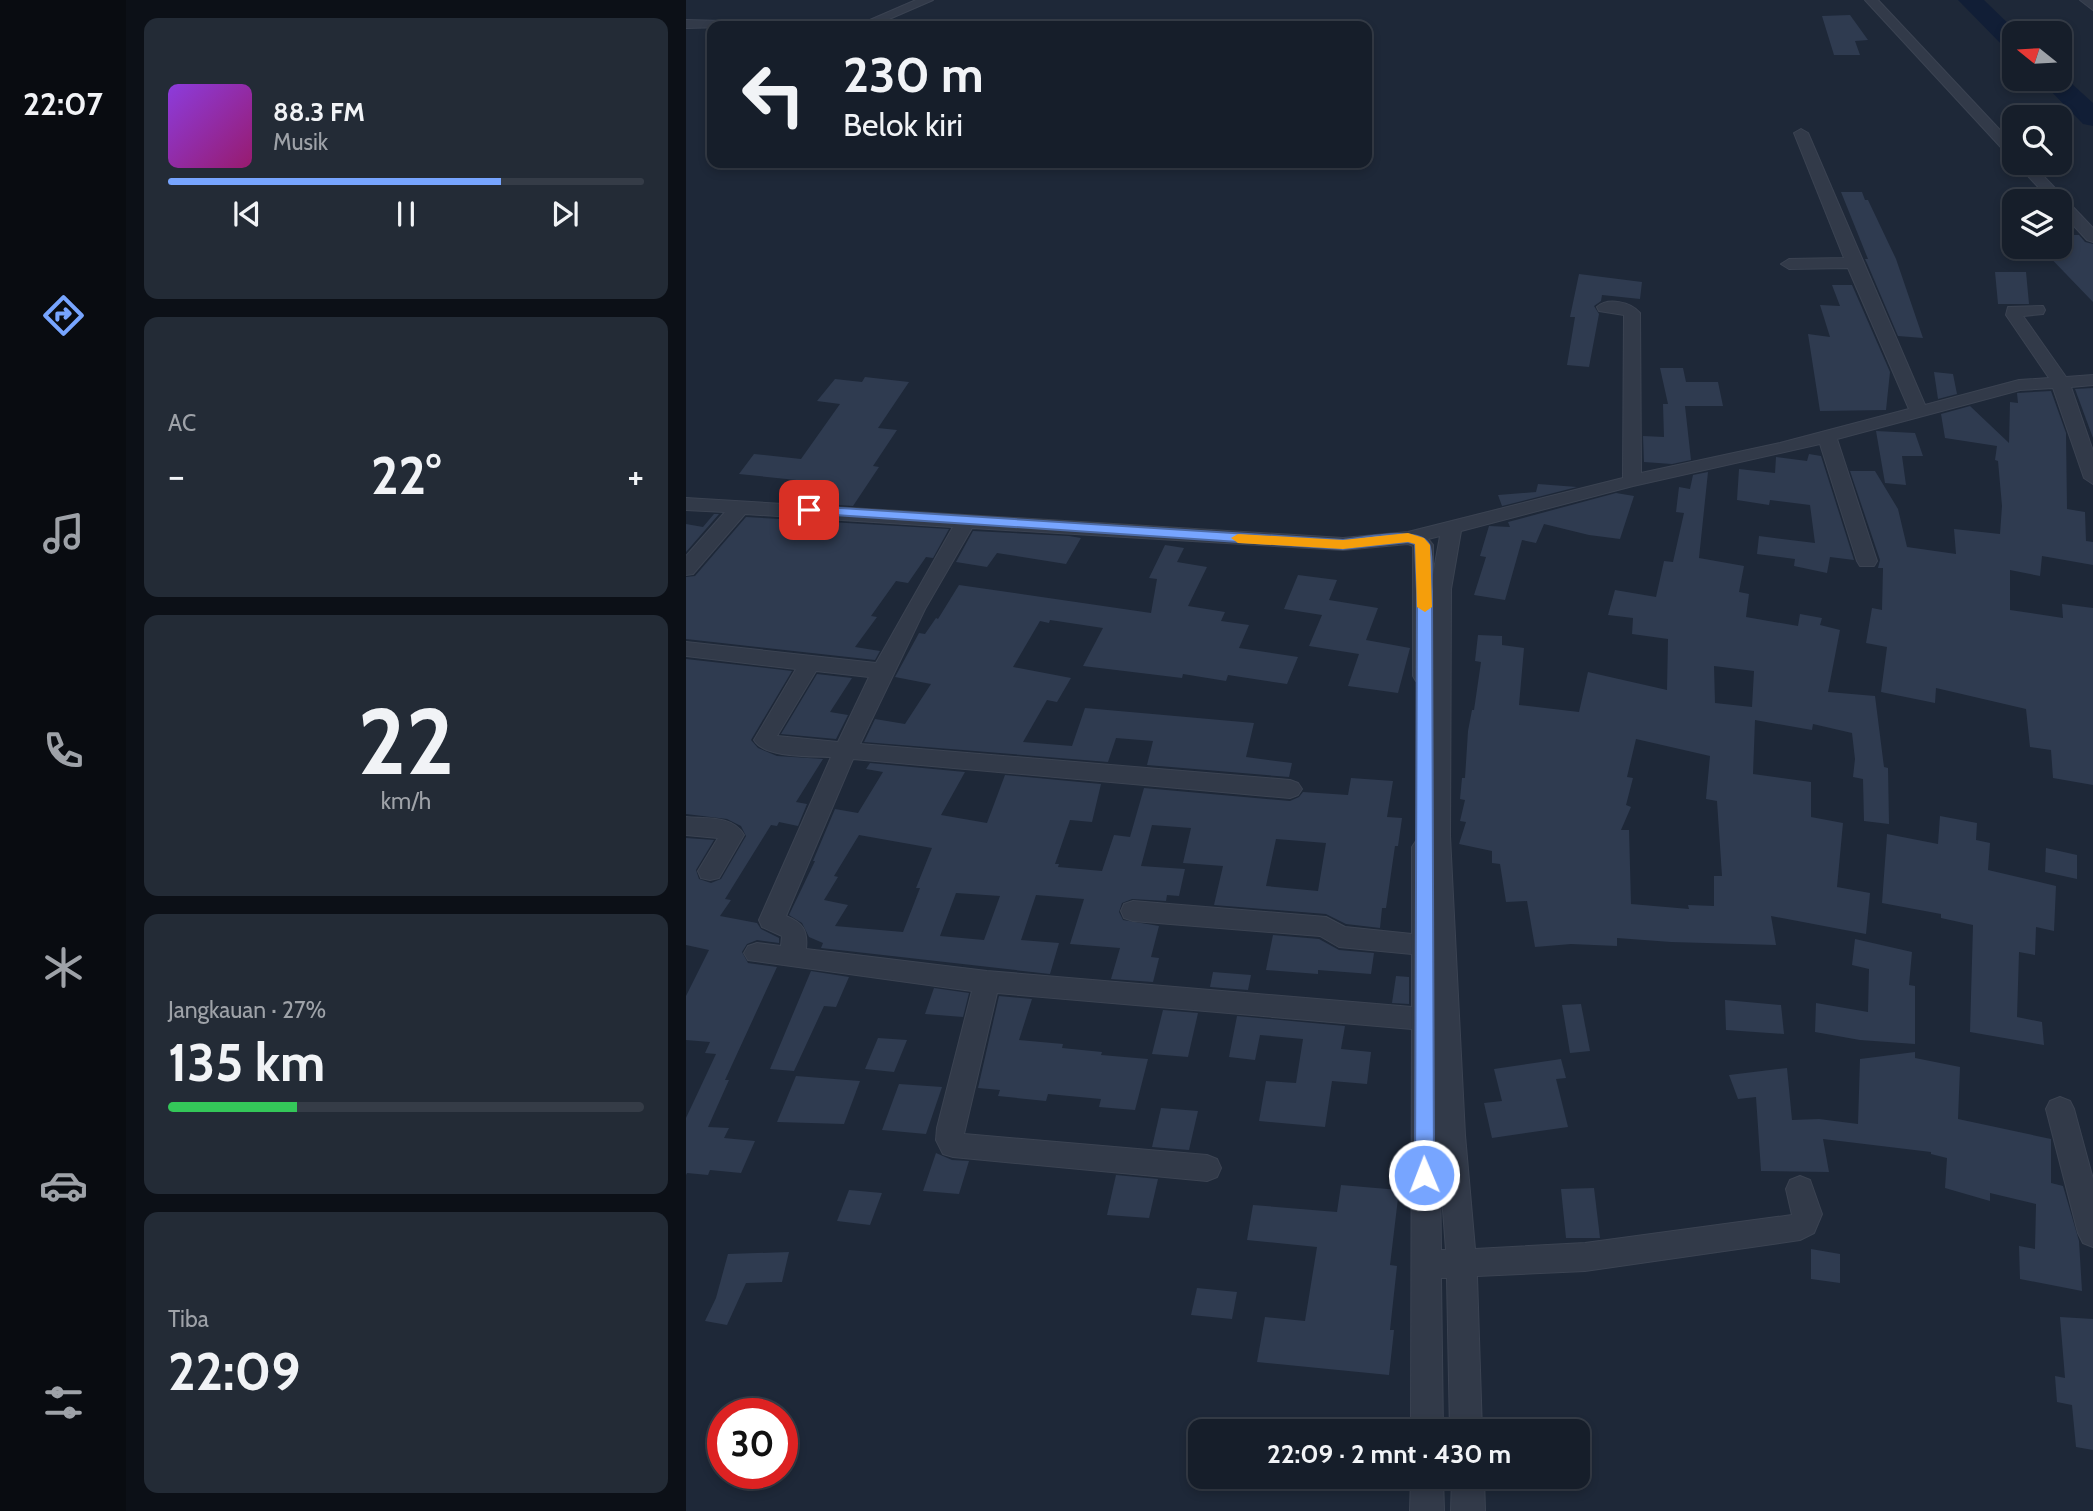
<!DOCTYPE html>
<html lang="id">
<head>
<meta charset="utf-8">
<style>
  body { margin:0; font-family:Cabin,sans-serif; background:#232b36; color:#f1f3f6; height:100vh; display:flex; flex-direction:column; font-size:26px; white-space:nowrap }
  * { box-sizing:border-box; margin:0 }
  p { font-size:23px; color:#9ea2a8 }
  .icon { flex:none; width:38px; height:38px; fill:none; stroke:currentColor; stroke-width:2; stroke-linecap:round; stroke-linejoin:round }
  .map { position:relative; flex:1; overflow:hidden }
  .panel { display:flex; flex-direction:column; gap:18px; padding:18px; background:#0c1017; width:560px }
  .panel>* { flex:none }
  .top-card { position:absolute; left:21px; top:21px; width:665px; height:147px; border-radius:14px; box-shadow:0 4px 10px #0003,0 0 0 2px #353c47; background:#161e2a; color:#f1f3f6; overflow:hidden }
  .needle { width:46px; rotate:288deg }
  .buttons { position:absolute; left:1316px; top:21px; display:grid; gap:14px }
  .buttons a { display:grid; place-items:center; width:70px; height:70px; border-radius:14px; background:#161e2a; box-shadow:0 4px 10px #0003,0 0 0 2px #353c47; font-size:35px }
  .speed { position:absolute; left:21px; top:1398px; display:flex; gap:14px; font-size:35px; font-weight:700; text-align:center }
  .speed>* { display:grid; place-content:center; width:91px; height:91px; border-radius:50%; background:#161e2a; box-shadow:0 4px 10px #0003,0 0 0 2px #353c47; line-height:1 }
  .speed .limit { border:10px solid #d22; background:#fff; color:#111 }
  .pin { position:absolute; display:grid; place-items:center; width:60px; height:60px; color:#fff; margin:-30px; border-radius:14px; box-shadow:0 4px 10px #0006 }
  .me { position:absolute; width:77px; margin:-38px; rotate:359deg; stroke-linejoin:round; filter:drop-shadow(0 0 5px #0008) }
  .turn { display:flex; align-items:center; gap:24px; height:147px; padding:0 21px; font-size:32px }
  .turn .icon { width:91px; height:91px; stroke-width:2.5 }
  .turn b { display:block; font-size:49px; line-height:60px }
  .big { font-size:52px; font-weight:700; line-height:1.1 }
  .panel .widget { flex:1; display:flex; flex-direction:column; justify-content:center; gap:10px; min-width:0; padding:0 24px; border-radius:14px; background:#232b36 }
  .panel .dial { align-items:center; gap:0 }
  .dial b { font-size:91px; line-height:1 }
  .song { display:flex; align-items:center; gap:21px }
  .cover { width:84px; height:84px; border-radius:10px; background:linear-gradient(135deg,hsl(270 70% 55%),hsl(320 70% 35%)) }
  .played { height:7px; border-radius:4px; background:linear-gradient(90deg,#77a5ff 70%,#353c47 70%) }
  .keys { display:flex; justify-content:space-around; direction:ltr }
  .heat { display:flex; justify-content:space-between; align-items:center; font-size:38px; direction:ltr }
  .charge { height:10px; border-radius:5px; background:linear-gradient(90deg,#34c759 27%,#353c47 0) }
  .trip { position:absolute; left:502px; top:1419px; width:402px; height:70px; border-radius:14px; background:#161e2a; box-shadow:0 4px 10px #0003,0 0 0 2px #353c47; font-weight:700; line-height:70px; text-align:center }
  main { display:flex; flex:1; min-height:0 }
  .tab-bar { display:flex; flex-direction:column; width:126px; justify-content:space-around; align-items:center; background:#090c11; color:#9ea2a8 }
  .tab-bar .icon { width:49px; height:49px }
  .tab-bar .selected { color:#77a5ff }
  .tab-bar b { font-size:32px; color:#f1f3f6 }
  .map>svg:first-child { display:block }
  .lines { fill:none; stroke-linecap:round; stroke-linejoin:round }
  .river { fill:#111e36; fill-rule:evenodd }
  .building { fill:#2f3b50; fill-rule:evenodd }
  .street-casing { stroke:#3b4352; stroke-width:2 }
  .street { fill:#323a49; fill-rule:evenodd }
  .route { fill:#77a5ff; stroke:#4d6ba6; stroke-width:2 }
  .slow { fill:#f59e0b }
</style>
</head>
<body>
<main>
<nav class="tab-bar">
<b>22:07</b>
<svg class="icon selected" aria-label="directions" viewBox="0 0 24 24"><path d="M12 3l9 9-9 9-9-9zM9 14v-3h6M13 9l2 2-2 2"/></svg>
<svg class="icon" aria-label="music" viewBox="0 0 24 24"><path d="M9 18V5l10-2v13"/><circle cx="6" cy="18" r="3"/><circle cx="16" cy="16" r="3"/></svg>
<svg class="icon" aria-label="phone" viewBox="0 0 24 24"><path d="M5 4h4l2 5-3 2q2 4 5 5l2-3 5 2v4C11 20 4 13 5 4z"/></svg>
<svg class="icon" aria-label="climate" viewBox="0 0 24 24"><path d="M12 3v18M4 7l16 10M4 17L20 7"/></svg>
<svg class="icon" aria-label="car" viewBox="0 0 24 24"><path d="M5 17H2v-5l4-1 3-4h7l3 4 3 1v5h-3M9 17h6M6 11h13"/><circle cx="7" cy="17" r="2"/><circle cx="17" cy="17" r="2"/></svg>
<svg class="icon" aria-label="filters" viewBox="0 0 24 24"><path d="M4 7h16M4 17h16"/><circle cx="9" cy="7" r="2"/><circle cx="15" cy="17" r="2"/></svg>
</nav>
<section class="panel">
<div class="widget">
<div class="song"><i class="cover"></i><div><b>88.3 FM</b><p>Musik</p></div></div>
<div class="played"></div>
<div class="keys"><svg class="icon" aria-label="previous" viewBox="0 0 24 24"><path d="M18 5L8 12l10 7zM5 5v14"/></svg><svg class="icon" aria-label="pause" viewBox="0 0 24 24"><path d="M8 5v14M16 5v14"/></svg><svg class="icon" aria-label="next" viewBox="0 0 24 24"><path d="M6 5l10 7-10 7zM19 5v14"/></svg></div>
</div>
<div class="widget"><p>AC</p>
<div class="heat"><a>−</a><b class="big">22°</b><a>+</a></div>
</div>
<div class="widget dial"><b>22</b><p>km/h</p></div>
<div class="widget"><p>Jangkauan · 27%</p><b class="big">135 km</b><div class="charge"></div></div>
<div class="widget"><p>Tiba</p><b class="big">22:09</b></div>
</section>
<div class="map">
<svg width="1407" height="1511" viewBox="0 0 1407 1511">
  <rect width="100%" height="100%" fill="#1e2838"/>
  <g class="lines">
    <g class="river">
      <polygon points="1272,0 1298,0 1332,33 1328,33 1328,50 1319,48"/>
      <polygon points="1374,73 1407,103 1407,126 1397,124 1353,79 1374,79"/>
    </g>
  </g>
  <g class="building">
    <polygon points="1164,15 1182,40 1169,41 1174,55 1148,55 1136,16"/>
    <polygon points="1155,192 1176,192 1179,200 1182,200 1210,259 1237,338 1212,336 1181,263 1179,259 1182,259"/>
    <polygon points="1374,235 1393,235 1399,242 1407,244 1407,302 1354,247 1374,247"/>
    <polygon points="1309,272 1340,272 1343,304 1312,304"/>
    <polygon points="893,274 956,282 954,299 916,295 915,301 908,306 913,314 903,367 881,365 889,317 884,317"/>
    <polygon points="1146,285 1166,285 1204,372 1200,410 1134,411 1122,334 1144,337 1134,305 1154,306"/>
    <polygon points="974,368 997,368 1000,382 1032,382 1037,406 999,406 1005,460 986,464 958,462 957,436 978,437 977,404 982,404"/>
    <polygon points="1248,372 1267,374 1271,394 1252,399"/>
    <polygon points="179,377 223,382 192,428 211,430 187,466 193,467 167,506 105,502 120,481 53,474 68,454 115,459 154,404 131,401 149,379 176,382"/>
    <polygon points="1407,388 1407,438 1389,389"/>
    <polygon points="1365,391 1380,433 1381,509 1399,512 1400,541 1407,542 1407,565 1356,556 1354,576 1324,570 1324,610 1377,618 1376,604 1407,608 1407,785 1367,778 1365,750 1344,747 1340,709 1250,688 1249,703 1195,692 1201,647 1180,643 1186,608 1196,610 1197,568 1192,568 1194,560 1164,471 1189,471 1212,509 1221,547 1270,554 1268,529 1314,534 1316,506 1312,461 1309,460 1311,446 1259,438 1255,414 1284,406 1323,443 1324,402 1332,403 1331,393"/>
    <polygon points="1190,431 1229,433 1237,456 1216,456 1220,485 1199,483"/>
    <polygon points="1123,454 1135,456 1168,560 1144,557 1141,573 1108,566 1109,559 1071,554 1073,536 1129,543 1124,505 1084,500 1083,505 1051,500 1053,469 1089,473 1090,457 1121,461"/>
    <path d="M1022,472L1013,558L1058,566L1053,592L1063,594L1060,617L1112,626L1114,614L1136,618L1134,625L1154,630L1142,692L1189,696L1198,767L1202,768L1203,824L1178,821L1177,779L1167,777L1169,759L1166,733L1127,724L1126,730L1069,720L1067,774L1125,782V817L1157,823L1151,887L1184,893L1180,934L1085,916L1090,945L985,942L931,938V946L885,944L849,947L841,901L820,902L814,864L806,863V851L773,844L780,822L774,821L779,800L774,799L776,778H779L782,731L786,710H788L795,662L789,661L792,635L816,636V645L838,648L833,705L893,712L902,672L981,690L982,639L946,634L947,618L922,615L929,590L970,597L978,561L987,562L998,513L990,512L993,487L1004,489L1007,475ZM1028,666L1068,671L1066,707L1029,703ZM950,739L1024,756L1020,799L1031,801L1036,876H1028V906L1002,905L1003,909L945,904L943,830H935L945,807L940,805L947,778L941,777Z"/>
    <polygon points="852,484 891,487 816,506 812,495 850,492"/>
    <polygon points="930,493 948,496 934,539 903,535 858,524 850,543 836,540 819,600 788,595 800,557 794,556 803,526 824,527 822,522"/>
    <polygon points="28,514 33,514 0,552 0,524 17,527"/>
    <polygon points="60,517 263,529 247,558 240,557 222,583 210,581 185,616 191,617 169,647 194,651 189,660 0,639 0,577 9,576"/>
    <polygon points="287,531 383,536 395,538 380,564 311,553 301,567 270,562"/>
    <polygon points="479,545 498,548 491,562 521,567 502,606 539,612 535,621 563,625 553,648 612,657 601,684 542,675 540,681 497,674 496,678 397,666 417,628 364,620 363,623 354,621 327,667 385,678 371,702 361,700 337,742 386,746 399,708 568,723 560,757 606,763 603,777 461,765 467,741 430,738 422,762 178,742 189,719 219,724 245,684 209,677 233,633 239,634 250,618 252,619 273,585 465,613 471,579 463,578"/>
    <polygon points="612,575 651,580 643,600 692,608 680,640 724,648 712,693 662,686 673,654 623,646 636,615 598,609"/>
    <polygon points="0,659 106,671 65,740 72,748 91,756 137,759 110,802 121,804 112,826 93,822 91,826 85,825 39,899 45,900 34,916 71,923 75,929 93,938 93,943 71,940 61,944 56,952 62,963 91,967 39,1080 43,1080 22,1127 43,1128 38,1138 69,1141 55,1173 24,1170 22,1175 1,1173 0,1175 0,1118 30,1054 19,1053 24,1042 0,1040 0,996 23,950 0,945 0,838 28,840 10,870 13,879 25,883 35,879 60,836 55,826 41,819 0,814"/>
    <polygon points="131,674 166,678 144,712 162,715 150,739 95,734"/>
    <path d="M184,763L279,772L255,815L301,823L319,775L415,784L406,822L384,820L369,864H373L372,867L416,871L428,835L444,837L458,788L604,801L613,797L617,792L662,795L665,778L707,781L701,817L716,818L712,846H709L700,908H696L694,928L660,924L640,914L528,905L537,866L497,863L505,828L466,825L455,866L499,869L493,896L481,895L480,901L446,899L436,903L433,912L437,920L473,926L465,957L473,958L467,982L425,979L434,948L384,944L398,899L350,895L335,940L373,943L364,974L135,948L137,943L123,937L116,923L103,915L129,861H127L149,809L172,813L197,772L180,769ZM173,835L246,848L230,888H234L217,932L149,926L162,905L138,900L152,877L148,876ZM590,839L640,843L632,891L580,886ZM270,893L314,896L298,940L254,936Z"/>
    <polygon points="1254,816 1291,823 1290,840 1304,843 1302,870 1370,886 1368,931 1350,927 1349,955 1333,952 1331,1017 1356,1022 1358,1045 1284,1032 1287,925 1255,918 1255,914 1196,903 1201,834 1252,844"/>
    <polygon points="1360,848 1391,855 1391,879 1359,872"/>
    <polygon points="587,935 633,939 653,950 688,953 685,974 632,970 632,974 580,970"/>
    <polygon points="1169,939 1226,952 1223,985 1229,986 1229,1044 1174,1040 1129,1032 1130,1003 1182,1012 1183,969 1166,965"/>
    <polygon points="125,971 163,977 150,1007 138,1006 108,1071 84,1069"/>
    <polygon points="527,972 565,975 562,990 524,987"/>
    <polygon points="710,976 723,977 723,1004 706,1003"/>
    <polygon points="248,988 283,993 277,1017 239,1014"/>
    <polygon points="313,996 346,999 333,1040 377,1044 376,1048 416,1052 415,1055 462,1059 449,1110 413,1107 415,1099 362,1094 360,1101 312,1096 314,1090 292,1088"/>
    <polygon points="1039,1000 1095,1005 1098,1034 1040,1030"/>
    <polygon points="895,1004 904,1051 884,1053 876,1005"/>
    <polygon points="477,1010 512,1013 502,1057 466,1054"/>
    <polygon points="551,1016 659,1026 655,1049 685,1052 681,1084 646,1081 639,1127 573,1121 580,1081 610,1083 617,1039 574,1035 569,1060 543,1057"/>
    <polygon points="192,1038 221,1040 208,1072 179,1069"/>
    <polygon points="1229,1052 1229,1058 1274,1067 1272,1119 1365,1139 1365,1183 1377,1186 1393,1241 1396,1291 1334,1279 1333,1246 1349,1249 1350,1204 1304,1193 1304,1201 1259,1188 1261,1158 1245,1154 1245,1152 1137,1139 1143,1172 1075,1171 1070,1097 1052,1099 1043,1075 1101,1068 1106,1120 1133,1119 1172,1124 1174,1059"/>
    <polygon points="875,1059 880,1078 870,1079 882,1127 806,1138 798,1103 816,1101 808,1069"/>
    <polygon points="110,1076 174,1081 158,1124 91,1122"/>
    <polygon points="213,1084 256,1087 240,1134 196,1130"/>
    <polygon points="475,1108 512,1111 503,1150 466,1147"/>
    <polygon points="250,1153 266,1160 283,1161 273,1194 237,1191"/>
    <polygon points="430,1175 472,1179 463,1218 421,1215"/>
    <polygon points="655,1185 713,1190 704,1265 711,1266 704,1330 708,1330 703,1375 571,1362 579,1317 619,1321 631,1247 561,1240 567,1205 651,1212"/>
    <polygon points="908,1188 914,1238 880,1238 875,1189"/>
    <polygon points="163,1190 196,1193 184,1225 151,1221"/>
    <polygon points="1125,1249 1154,1254 1154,1283 1125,1279"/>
    <polygon points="103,1252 96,1282 60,1283 41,1325 19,1321 30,1298 42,1254"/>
    <polygon points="511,1288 551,1292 546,1319 505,1315"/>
    <polygon points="1374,1317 1407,1319 1407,1450 1390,1447 1386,1405 1371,1402 1369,1376 1379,1378"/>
  </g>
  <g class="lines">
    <defs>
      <g id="street">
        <polygon points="230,0 247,0 187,26 170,26"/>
        <polygon points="1179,0 1192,0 1328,145 1328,157 1323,156"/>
        <polygon points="1394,0 1407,0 1407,10"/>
        <polygon points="0,20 76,22 82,26 0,28"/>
        <path d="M1115,129L1122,133L1239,405L1333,380L1363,378L1320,315L1322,307L1357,306L1359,310L1357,314L1337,316L1380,377L1407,375V385L1385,387L1407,451V484L1398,478L1367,388L1334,390L1151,439L1191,561L1188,566H1174L1171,561L1134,444L947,486L775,531L765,589L764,836L779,1135L789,1249L899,1243L1106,1215L1100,1189L1104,1180L1114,1176L1124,1180L1136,1214L1128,1233L1114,1240L899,1271L791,1276L796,1432H764L761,1278H755L757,1432H725L726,1029L311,993L278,1134L521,1155L531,1159L535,1168L531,1177L521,1181L267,1157L257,1154L250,1140L251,1128L286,991L62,960L58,953L62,946L71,943L95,946L96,936L76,927L73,920L145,757C125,756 78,758 68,740L110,669L0,656V642L190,663L267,527L59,514L7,574L0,575V556L39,512L0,510V498L657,538L722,532L937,478L938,315L913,311L911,307C922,297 945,302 954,313L955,473L1094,443L1223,409L1162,268L1103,269L1095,264L1103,259L1158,258L1108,133ZM286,528L657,550L722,544L727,546V676L730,681L743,682L740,839L730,841L726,847V934L659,927L640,917L447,901L438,904L435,911L438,918L447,921L634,936L653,947L726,954V1007L301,971L120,949C122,930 117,923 100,916L167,759L604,798L612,795L616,789L612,783L604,780L174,744L239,609ZM754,536L747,575V545L742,539ZM130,671L183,677L152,742L91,736ZM754,1171L760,1250H755Z"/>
        <polygon points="1330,163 1345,163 1407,228 1407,242 1401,240 1374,211 1374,201 1365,201"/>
        <path d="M0,817C20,819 47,815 58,835L33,878L24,880L15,878L12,871L32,838L0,835Z"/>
        <polygon points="1374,1097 1384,1101 1388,1109 1407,1179 1407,1247 1397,1243 1392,1233 1360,1109 1364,1101"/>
        <polygon points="725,1477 757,1477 758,1511 724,1511"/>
        <polygon points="766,1477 798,1477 799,1511 765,1511"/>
      </g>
    </defs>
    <use href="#street" class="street-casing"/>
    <use href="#street" class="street"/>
  </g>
  <path class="route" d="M123,506L657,540C675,538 739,524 744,547C747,561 745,577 746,591L748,1175L746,1182L738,1184L731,1182L729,1175L731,591L729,544L722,542L657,549L119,513V507Z"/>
  <polygon class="slow" points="722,533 738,538 744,545 746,607 739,612 731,607 729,544 722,542 657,549 552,543 545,538 552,534 657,540"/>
</svg>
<div class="buttons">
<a><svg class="needle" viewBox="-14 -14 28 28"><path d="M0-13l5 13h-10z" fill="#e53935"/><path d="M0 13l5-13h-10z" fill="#9ea2a8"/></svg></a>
<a><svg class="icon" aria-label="search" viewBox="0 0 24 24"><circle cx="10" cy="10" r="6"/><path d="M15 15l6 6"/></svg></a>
<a><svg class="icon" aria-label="layers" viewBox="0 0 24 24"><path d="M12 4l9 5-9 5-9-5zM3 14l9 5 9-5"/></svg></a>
</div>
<div class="speed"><div class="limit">30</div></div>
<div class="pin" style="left:123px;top:510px;background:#d93025"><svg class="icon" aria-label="arrive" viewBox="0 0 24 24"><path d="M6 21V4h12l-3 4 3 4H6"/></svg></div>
<svg class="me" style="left:738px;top:1175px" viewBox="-20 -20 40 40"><circle r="17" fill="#77a5ff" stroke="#fff" stroke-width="3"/><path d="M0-11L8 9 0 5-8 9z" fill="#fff"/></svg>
<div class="trip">22:09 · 2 mnt · 430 m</div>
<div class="top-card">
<div class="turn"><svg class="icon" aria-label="left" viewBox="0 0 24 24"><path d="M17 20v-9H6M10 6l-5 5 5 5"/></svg><div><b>230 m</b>Belok kiri</div></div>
</div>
</div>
</main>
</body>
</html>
